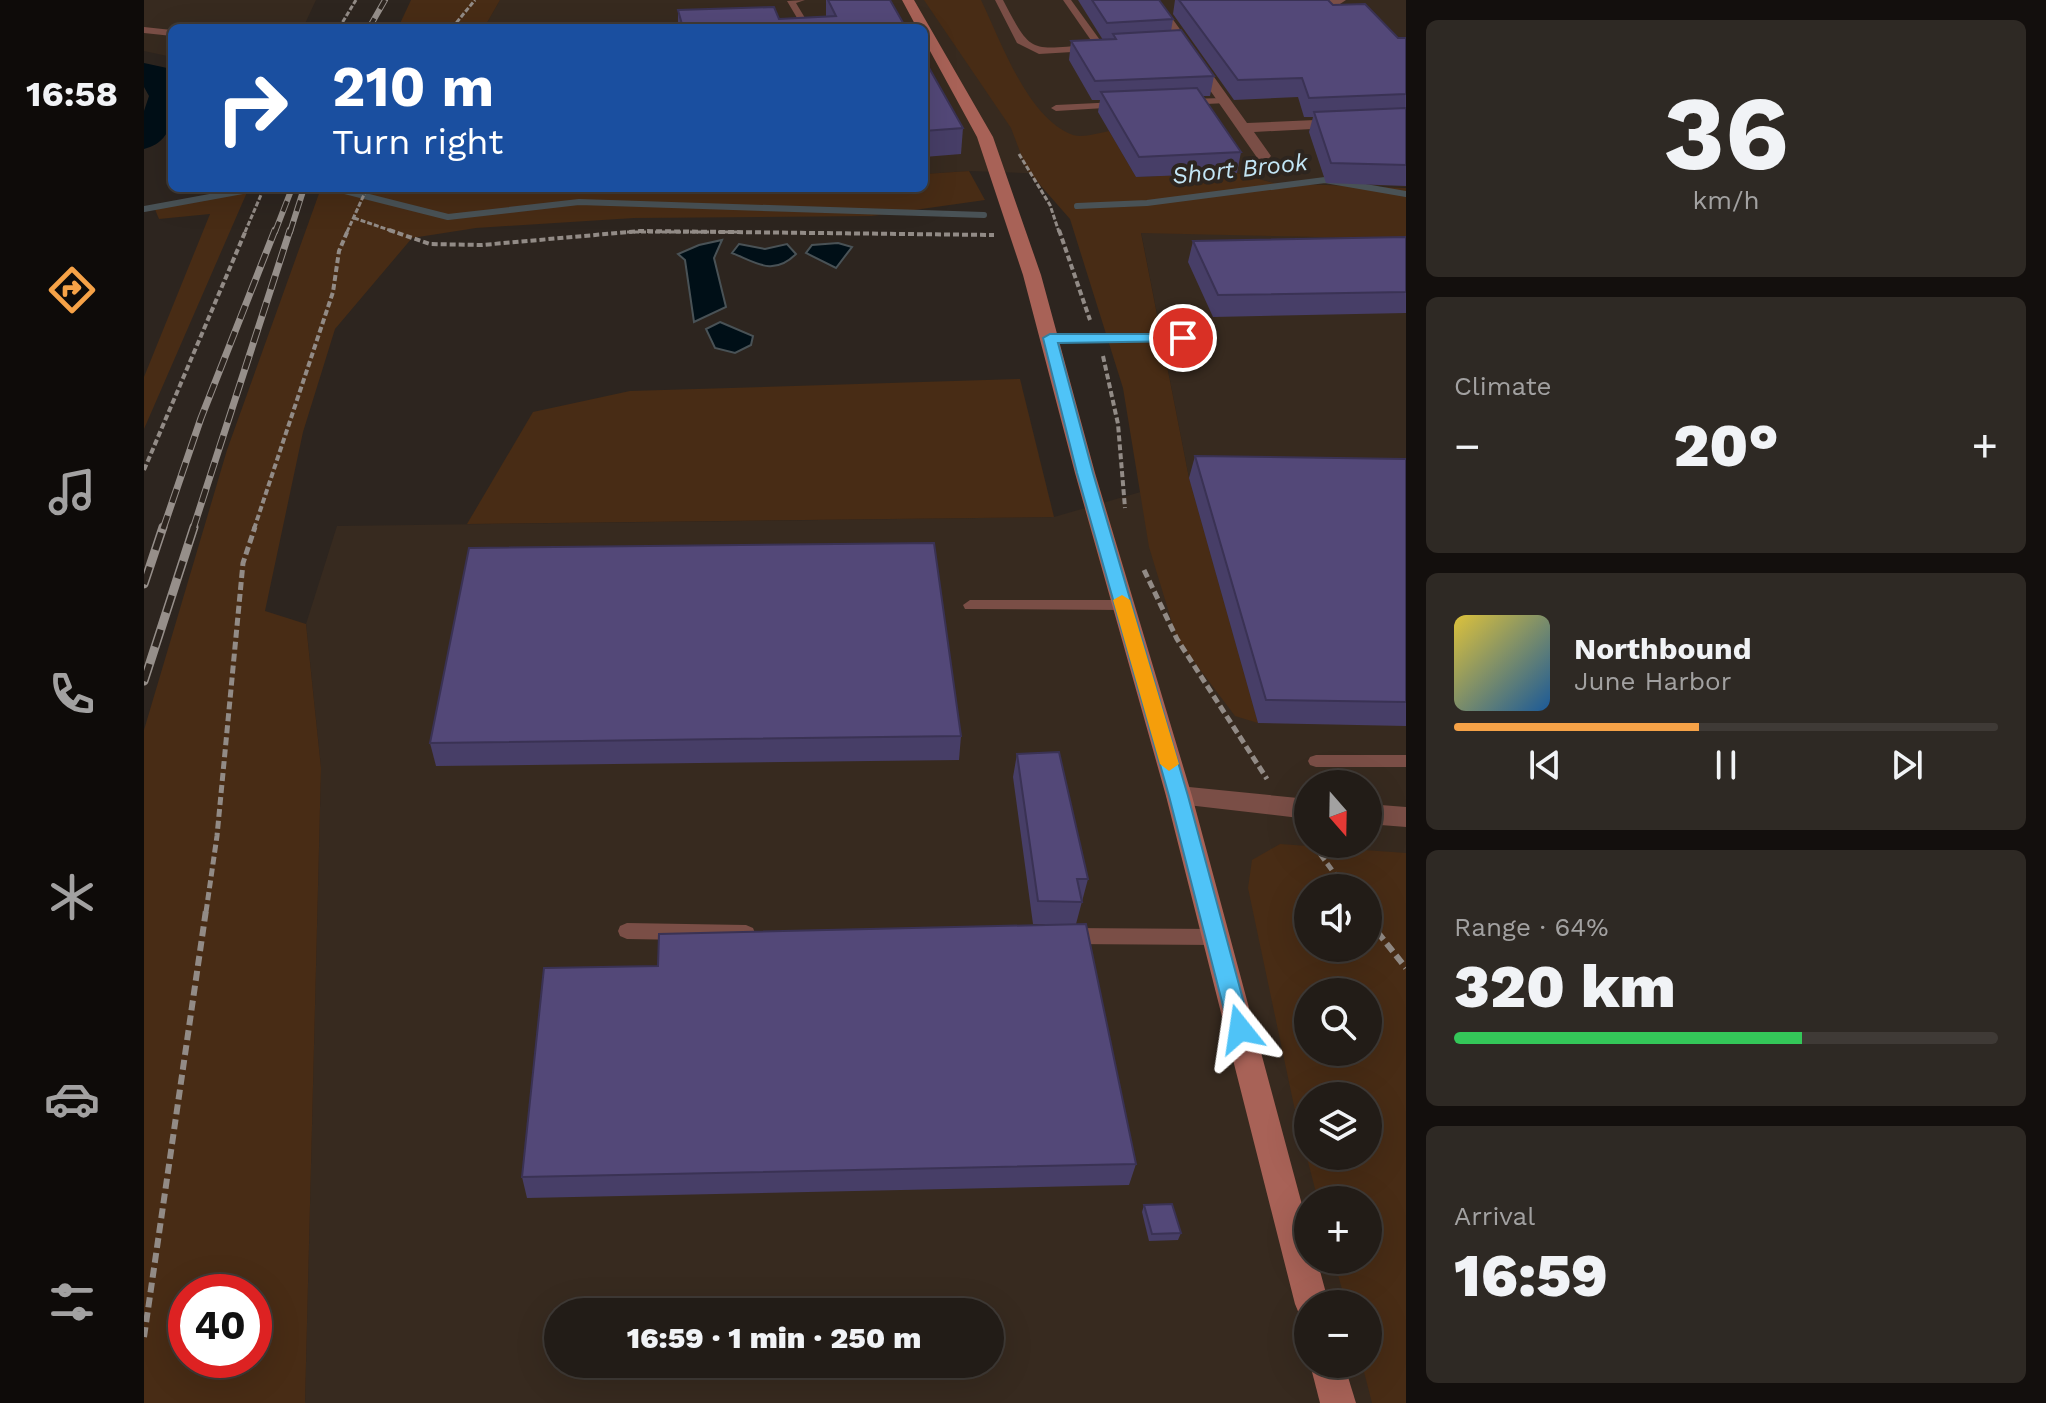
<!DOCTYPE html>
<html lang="en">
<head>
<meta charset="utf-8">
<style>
  body { margin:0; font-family:"Work Sans",sans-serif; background:#2e2924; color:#f1f3f6; height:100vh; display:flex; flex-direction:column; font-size:30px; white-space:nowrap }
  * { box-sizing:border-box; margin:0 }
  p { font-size:26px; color:#a2a1a1 }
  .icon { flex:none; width:44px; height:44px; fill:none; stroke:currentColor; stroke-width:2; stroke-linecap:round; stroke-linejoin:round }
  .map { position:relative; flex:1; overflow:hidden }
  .side { display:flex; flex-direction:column; gap:20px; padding:20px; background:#130f0d; width:640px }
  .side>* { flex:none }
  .hud { position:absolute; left:24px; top:24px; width:760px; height:168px; border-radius:12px; box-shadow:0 8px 32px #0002,0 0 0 2px #3f3a36; background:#1a4fa0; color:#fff; overflow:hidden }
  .needle { width:52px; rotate:160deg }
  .controls { position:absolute; left:1150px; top:770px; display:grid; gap:16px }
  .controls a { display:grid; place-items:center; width:88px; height:88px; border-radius:50%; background:#221c17; box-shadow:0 8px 32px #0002,0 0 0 2px #3f3a36; font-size:40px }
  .speed { position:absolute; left:24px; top:1274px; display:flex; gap:16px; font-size:40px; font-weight:700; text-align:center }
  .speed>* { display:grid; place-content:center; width:104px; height:104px; border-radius:50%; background:#221c17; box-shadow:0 8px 32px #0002,0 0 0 2px #3f3a36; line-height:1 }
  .speed .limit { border:12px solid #d22; background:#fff; color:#111 }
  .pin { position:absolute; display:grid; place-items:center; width:68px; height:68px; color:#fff; margin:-34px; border:4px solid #fff; border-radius:50%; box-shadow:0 2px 8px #0007 }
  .me { position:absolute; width:88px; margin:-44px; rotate:345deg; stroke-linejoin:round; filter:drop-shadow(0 0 6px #0008) }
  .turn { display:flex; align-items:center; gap:28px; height:168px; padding:0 32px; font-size:36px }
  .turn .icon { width:104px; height:104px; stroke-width:2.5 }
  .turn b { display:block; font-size:56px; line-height:68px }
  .big { font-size:60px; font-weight:800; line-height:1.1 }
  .side .widget { flex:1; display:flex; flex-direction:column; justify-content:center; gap:12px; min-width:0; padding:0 28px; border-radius:12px; background:#2e2924 }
  .side .dial { align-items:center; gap:0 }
  .dial b { font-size:104px; line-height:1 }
  .song { display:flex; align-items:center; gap:24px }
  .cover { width:96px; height:96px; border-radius:12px; background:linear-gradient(135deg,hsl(50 70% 55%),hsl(210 70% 35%)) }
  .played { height:8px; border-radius:4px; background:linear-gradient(90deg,#f6a247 45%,#3f3a36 45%) }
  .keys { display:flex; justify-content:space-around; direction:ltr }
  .heat { display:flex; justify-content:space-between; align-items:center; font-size:44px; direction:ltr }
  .charge { height:12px; border-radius:6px; background:linear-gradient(90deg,#34c759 64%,#3f3a36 0) }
  .trip { position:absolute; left:400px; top:1298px; width:460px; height:80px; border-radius:40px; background:#221c17; box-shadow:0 8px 32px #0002,0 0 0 2px #3f3a36; font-weight:800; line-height:80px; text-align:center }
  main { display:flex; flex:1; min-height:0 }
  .tab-bar { display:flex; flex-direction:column; width:144px; justify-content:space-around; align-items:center; background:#0e0b09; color:#a2a1a1 }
  .tab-bar .icon { width:56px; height:56px }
  .tab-bar .active { color:#f6a247 }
  .tab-bar b { font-size:36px; color:#f1f3f6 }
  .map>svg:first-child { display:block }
  .built { fill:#372a1f; fill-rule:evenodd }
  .green { fill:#482c15; fill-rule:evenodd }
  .water { fill:#000f17; stroke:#495256; stroke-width:2 }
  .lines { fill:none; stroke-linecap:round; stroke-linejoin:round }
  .stream { stroke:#495256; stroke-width:6 }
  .river { fill:#000f17; fill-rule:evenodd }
  .path-far3 { stroke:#928b86; stroke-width:3; stroke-dasharray:5 2; stroke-linecap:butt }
  .path-far2 { stroke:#928b86; stroke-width:4; stroke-dasharray:6 3; stroke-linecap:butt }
  .path-far1 { stroke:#928b86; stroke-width:5; stroke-dasharray:8 4; stroke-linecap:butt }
  .path { stroke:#928b86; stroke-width:6; stroke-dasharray:10 5; stroke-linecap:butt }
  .lane { fill:#7a4e46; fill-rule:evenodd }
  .street { fill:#7a4e46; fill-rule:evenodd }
  .secondary { fill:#a86257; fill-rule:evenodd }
  .rail-far2-casing { stroke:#968f8a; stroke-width:6 }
  .rail-far1-casing { stroke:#968f8a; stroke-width:7 }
  .rail-casing { stroke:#968f8a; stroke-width:9 }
  .rail-far2 { stroke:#2d251f; stroke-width:4; stroke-dasharray:11; stroke-linecap:butt }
  .rail-far1 { stroke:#2d251f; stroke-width:5; stroke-dasharray:14; stroke-linecap:butt }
  .rail { stroke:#2d251f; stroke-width:6; stroke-dasharray:18; stroke-linecap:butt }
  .wall { fill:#473e67 }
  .building { fill:#534878; stroke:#3a3254; stroke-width:2 }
  .route { fill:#4fc3f7; stroke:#337fa1; stroke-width:2 }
  .slow { fill:#f59e0b }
  .labels { text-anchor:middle; stroke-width:8; stroke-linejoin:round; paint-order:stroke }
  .far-water-label { font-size:24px; font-style:italic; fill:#c3e6f6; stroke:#2d251f }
</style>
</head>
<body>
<main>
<nav class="tab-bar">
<b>16:58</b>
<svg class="icon active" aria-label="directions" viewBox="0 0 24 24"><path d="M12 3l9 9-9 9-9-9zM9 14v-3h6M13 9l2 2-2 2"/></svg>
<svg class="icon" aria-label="music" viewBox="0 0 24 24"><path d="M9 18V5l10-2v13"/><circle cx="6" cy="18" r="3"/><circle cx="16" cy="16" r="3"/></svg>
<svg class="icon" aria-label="phone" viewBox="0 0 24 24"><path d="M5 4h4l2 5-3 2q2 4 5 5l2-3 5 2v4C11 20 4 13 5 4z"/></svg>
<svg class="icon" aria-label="climate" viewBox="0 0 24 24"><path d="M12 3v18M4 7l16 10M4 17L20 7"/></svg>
<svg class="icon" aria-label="car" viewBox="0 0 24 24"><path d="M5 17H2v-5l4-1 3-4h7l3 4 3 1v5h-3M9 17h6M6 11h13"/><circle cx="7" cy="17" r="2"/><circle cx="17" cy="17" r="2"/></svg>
<svg class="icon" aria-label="filters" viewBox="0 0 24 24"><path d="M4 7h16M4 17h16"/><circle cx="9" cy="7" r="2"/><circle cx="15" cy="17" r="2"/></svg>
</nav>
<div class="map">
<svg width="1262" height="1403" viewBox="0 0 1262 1403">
  <rect width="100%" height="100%" fill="#2d251f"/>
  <g class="built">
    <polygon points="0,0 172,0 159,28 28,28 28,57 0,51"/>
    <polygon points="356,0 1262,0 1262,187 1130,183 1093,173 992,177 825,171 780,174 780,28 340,28"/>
    <path d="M997,232L1262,239V1403H161L177,768L162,624L193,526L910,517L1045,478ZM1164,784H1224V844H1164ZM1164,888H1224V948H1164ZM1164,992H1224V1052H1164ZM1164,1096H1224V1156H1164ZM1164,1200H1224V1260H1164ZM1164,1304H1224V1364H1164ZM414,1312H846V1364H414Z"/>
  </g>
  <g class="green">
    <polygon points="267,0 356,0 340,28 254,28"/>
    <path d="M780,0H837C857,41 883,118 929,135C939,138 955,133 965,131L992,177L1093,173L1130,183L1262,188V239L997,233L1045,478L1114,723L1091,716L1033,639L1005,547L979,388L926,219L883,170L867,128Z"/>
    <path d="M825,171L841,200L728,216L490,218L332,228L268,238L191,329L159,432L121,611L162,624L177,768L161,1403H0V730L83,450L177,188H484L486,194L581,188H780V174ZM110,1292V1360H42V1292Z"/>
    <polygon points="104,190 0,429 0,377 66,214 15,219 10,207"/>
    <polygon points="876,379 910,517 323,524 389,412 486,391"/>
    <path d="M1136,844L1262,853V1403H1228L1218,1364H1224V1304H1202L1190,1260H1224V1200H1174L1153,1120L1104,888L1108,860ZM1164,888H1224V948H1164ZM1164,992H1224V1052H1164ZM1224,1096V1156H1164V1096Z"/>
  </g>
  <g class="water">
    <polygon points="578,240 570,258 582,307 550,322 541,260 534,254 555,245"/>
    <polygon points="694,243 708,247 692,268 662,253 668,245"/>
    <path d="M595,244L621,249L643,244L652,254C629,277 611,262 588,253Z"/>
    <polygon points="576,322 609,336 607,345 591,353 571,348 562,329"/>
  </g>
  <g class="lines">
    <g class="stream">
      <polyline points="189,188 304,217 435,202 840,215"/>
      <polyline points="933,206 1003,203 1181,180 1262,194"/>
      <polyline points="0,209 104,190"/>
    </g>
    <path class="river" d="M0,63L23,68L28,74C28,104 36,140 0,149V111L5,96L0,87Z"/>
    <g class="path-far3">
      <polyline points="195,28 212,0"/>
      <polyline points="308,28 331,0"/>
      <polyline points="875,154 906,205 915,232"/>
      <polyline points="210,218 251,232"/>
      <polyline points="101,232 120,188"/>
      <polyline points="203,232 223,188"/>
      <polyline points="483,232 594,232"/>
    </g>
    <g class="path-far2">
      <polyline points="245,230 286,244 338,245 496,231 850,235"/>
      <polyline points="915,230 946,320"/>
      <polyline points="959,356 974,424 981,508"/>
      <polyline points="0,470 102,230"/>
      <polyline points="110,529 189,292 195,251 204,230"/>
    </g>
    <g class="path-far1">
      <polyline points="1000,570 1033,639 1123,779"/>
      <polyline points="1169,844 1201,888"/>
      <polyline points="62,912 73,836 99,563 111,527"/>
    </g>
    <g class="path">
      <polyline points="1224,920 1262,968"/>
      <polyline points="0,1337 62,910"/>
    </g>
    <g class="lane">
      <polygon points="661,0 652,3 667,28 659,28 643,1"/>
      <path d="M851,0H859C888,55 885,49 945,45L950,48L945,51L895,54L873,43Z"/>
      <polygon points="919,0 927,0 961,47 959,49 953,49"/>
      <polygon points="0,27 28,30 28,36 0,33"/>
      <polygon points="1080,98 1085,101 1083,103 1041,105 1036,102 1041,99"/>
      <polygon points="974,102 977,103 977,107 912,111 907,108 912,105"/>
      <polygon points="906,334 1064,334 1070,338 1064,342 902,341 902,335"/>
      <polygon points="826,600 979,600 986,605 979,610 821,609 819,605"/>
      <polygon points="1172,755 1262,755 1262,767 1172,767 1166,765 1164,761 1166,757"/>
      <polygon points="483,923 602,925 609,928 611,933 609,938 602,941 483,939 476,936 474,931 476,926"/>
      <polygon points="925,928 1072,929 1079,932 1081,937 1079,942 1072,945 925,944 918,941 916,936 918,931"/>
    </g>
    <g class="street">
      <polygon points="1003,0 1015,0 1103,123 1262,116 1262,124 1110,132 1127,156 1124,159 1114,159"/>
      <polygon points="1149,0 1202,0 1196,4 1154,6 1149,5"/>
      <polygon points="1035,786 1164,799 1164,819 1026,803 1022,796 1026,789"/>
      <polygon points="1224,804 1262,807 1262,827 1224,824"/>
    </g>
    <g class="secondary">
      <polygon points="758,0 770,0 849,137 897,275 951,473 1048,796 1164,1227 1164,1260 1173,1260 1185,1304 1164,1304 1164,1319 1156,1316 1151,1304 1022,796 931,473 879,275 833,137 780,40 780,28 773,28"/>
      <polygon points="1166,1364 1200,1364 1212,1403 1176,1403"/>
    </g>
    <defs>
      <g id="rail-far2">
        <polyline points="225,28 241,0"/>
        <polyline points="131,232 148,188"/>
        <polyline points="146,232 160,188"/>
      </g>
      <g id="rail-far1">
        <polyline points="19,529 57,418 131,230"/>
        <polyline points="49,529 146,230"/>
      </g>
      <g id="rail">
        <polyline points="0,584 19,527"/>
        <polyline points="0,681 50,527"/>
      </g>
    </defs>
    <use href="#rail-far2" class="rail-far2-casing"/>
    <use href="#rail-far1" class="rail-far1-casing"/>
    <use href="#rail" class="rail-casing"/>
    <use href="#rail-far2" class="rail-far2"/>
    <use href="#rail-far1" class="rail-far1"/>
    <use href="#rail" class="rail"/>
  </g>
  <g class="wall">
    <polygon points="682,0 746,0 762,28 534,28 534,10 635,19 682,16"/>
    <polygon points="934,0 1015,0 1029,19 1027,31 1070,76 1066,96 1059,96 1097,152 1093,173 992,177 954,112 956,100 948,100 925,60 927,41 959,40"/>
    <polygon points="1031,0 1189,5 1254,38 1262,38 1262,186 1182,183 1165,132 1169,117 1160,117 1154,97 1090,100 1029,14"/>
    <polygon points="780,59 819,128 817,154 780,157"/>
    <polygon points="1262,237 1262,313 1069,317 1044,262 1049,241"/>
    <polygon points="1051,456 1262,459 1262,726 1114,723 1045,478"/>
    <polygon points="817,736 815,760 292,766 286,743"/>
    <polygon points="873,754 944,879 932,924 992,1164 985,1185 383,1198 378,1177 514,966 918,924 889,924 869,777"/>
    <polygon points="1000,1205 1037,1233 1034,1240 1005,1241 998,1212"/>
  </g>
  <g class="building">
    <polygon points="684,0 746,0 762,28 539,28 534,10 630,7 635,19 692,16"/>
    <polygon points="948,0 1015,0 1029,19 963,23"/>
    <polygon points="1035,0 1184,0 1189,5 1221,4 1254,38 1262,38 1262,94 1165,98 1158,78 1094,80"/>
    <polygon points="1037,30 1070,76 951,81 927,41 972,39 969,34"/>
    <polygon points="780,59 819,128 780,131"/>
    <polygon points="1053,88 1097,152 995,157 957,92"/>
    <polygon points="1262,108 1262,165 1187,163 1170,112"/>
    <polygon points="1262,237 1262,292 1074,295 1049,241"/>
    <polygon points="1051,456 1262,459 1262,702 1122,700"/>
    <polygon points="790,543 817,736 286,743 325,548"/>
    <polygon points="915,752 944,879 933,879 938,902 894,901 873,754"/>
    <polygon points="942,924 992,1164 378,1177 400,968 514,966 515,934"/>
    <polygon points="1028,1204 1037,1233 1008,1234 1000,1205"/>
  </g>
  <polygon class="route" points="1039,334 1046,338 1044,341 914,343 949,473 1044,796 1107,1029 1103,1036 1096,1039 1088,1036 1085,1029 1025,796 933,473 899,338 906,334"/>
  <polygon class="slow" points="978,595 986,600 1035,764 1025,771 1016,764 969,600"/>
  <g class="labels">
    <g class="far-water-label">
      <text transform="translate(1096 169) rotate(-6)" y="8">Short Brook</text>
    </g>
  </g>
</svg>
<div class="controls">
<a><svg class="needle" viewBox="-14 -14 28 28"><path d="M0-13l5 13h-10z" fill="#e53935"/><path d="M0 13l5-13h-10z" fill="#a2a1a1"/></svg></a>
<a><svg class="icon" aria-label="sound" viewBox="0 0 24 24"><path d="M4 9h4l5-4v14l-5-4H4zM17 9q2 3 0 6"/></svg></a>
<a><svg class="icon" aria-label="search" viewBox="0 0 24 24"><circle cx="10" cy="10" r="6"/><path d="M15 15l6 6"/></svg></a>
<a><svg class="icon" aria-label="layers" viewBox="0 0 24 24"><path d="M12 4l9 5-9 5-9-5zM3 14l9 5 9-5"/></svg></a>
<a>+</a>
<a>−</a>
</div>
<div class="speed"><div class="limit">40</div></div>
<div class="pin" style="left:1039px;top:338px;background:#d93025"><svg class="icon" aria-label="arrive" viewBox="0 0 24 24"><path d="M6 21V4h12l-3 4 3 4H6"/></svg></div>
<svg class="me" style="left:1096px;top:1029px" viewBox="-20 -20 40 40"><path d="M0-17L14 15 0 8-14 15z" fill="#4fc3f7" stroke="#fff" stroke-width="4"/></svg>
<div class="trip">16:59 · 1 min · 250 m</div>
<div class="hud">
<div class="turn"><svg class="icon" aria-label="right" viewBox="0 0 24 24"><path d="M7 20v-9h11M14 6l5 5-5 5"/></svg><div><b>210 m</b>Turn right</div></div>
</div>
</div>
<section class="side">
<div class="widget dial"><b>36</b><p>km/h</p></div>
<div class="widget"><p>Climate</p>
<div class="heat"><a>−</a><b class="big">20°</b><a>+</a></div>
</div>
<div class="widget">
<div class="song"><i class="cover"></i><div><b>Northbound</b><p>June Harbor</p></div></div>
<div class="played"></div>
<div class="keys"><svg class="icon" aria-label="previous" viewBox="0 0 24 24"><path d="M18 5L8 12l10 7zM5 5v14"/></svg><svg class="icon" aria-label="pause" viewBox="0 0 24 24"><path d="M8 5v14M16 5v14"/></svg><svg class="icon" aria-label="next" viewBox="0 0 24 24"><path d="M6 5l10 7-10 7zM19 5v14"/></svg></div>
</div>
<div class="widget"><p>Range · 64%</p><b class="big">320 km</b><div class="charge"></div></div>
<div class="widget"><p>Arrival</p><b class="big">16:59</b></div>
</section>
</main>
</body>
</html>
